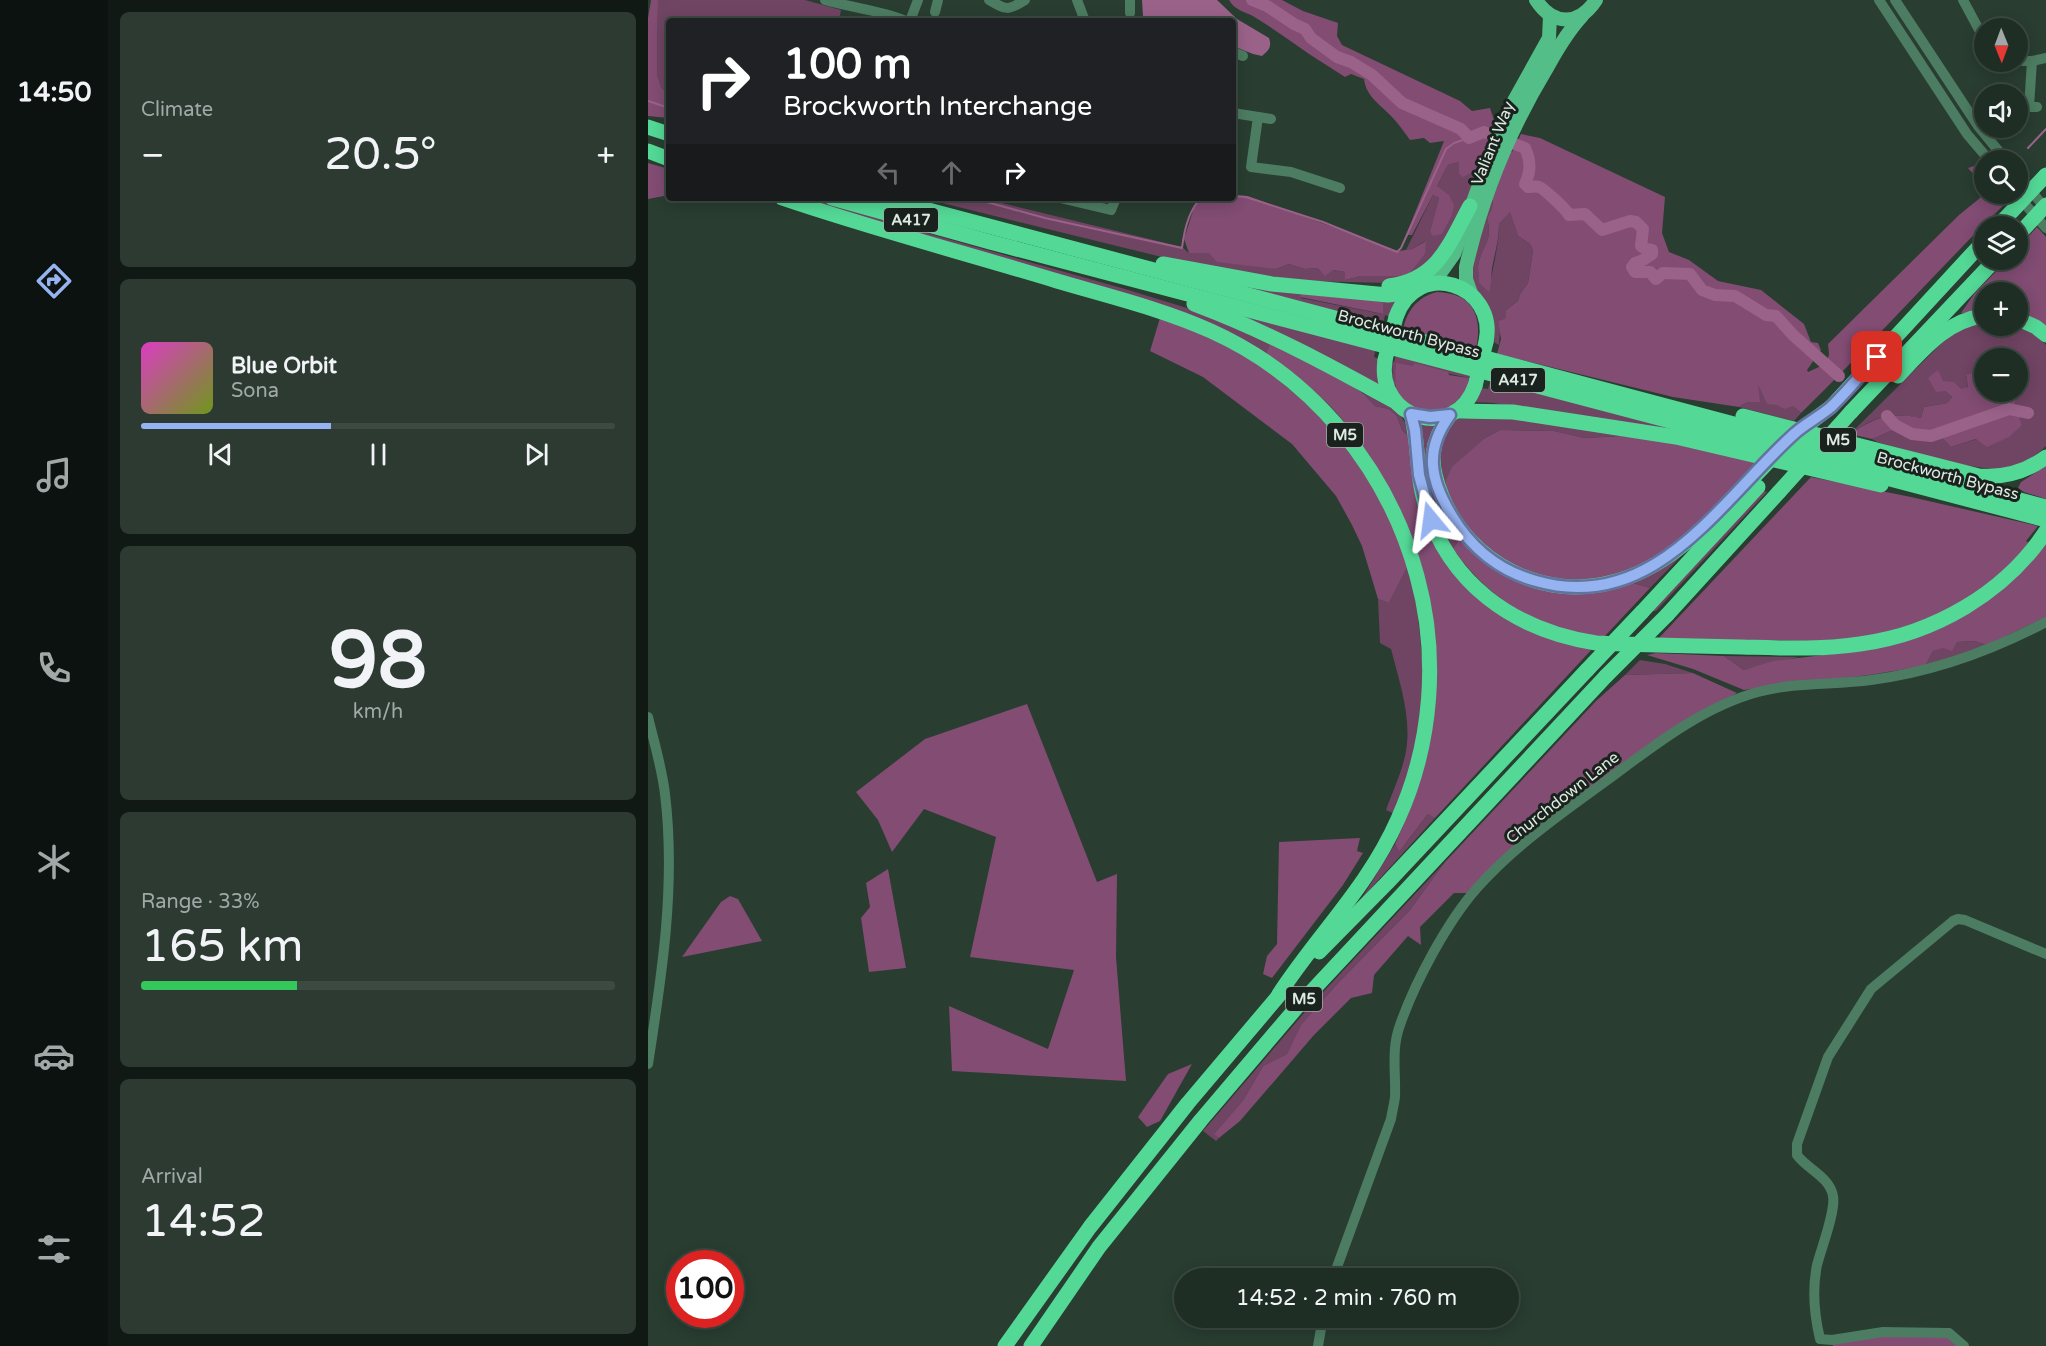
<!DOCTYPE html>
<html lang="en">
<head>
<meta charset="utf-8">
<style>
  body { margin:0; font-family:"Varela Round",sans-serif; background:#2c3a32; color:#f1f3f6; height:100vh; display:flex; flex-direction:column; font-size:22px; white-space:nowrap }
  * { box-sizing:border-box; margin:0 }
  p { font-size:20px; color:#a1a8a7 }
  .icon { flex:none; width:33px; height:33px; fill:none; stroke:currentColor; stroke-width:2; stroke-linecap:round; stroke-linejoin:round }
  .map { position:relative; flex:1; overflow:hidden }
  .panel { display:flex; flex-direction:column; gap:12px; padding:12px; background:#111914; width:540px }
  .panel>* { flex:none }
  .banner { position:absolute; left:18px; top:18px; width:570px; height:183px; border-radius:6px; box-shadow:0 3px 15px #0003,0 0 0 2px #3c4a42; background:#202124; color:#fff; overflow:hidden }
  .needle { width:39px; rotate:179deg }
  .controls { position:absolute; left:1326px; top:18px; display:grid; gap:12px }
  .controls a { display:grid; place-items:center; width:54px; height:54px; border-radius:50%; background:#1f2e25; box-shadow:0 3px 15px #0003,0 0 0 2px #3c4a42; font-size:30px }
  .speed { position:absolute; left:18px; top:1250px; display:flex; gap:12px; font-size:30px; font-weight:700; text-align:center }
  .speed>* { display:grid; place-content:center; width:78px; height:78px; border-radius:50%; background:#1f2e25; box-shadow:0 3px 15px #0003,0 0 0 2px #3c4a42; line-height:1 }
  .speed .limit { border:9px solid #d22; background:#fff; color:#111 }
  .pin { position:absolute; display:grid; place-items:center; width:51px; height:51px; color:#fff; margin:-26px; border-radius:12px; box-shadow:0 3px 9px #0006 }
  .me { position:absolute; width:66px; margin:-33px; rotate:344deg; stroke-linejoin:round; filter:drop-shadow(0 0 4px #0008) }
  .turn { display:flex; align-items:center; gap:21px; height:126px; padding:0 18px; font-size:27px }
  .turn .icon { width:78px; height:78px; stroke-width:2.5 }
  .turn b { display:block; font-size:42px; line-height:51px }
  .lanes { display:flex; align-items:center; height:57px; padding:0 18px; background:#0003; justify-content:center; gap:30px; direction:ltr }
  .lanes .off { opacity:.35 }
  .big { font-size:45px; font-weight:600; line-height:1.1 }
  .panel .card { flex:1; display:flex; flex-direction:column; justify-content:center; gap:9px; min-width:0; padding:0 21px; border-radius:9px; background:#2c3a32 }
  .panel .dial { align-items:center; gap:0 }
  .dial b { font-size:78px; line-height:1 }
  .song { display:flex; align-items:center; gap:18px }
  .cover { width:72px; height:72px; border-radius:9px; background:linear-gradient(135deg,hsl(310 70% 55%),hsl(80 70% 35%)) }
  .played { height:6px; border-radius:3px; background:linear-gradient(90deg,#95b2f1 40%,#3c4a42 40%) }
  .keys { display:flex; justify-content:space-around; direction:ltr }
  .heat { display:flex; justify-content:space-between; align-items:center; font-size:33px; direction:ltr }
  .charge { height:9px; border-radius:4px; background:linear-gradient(90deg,#34c759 33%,#3c4a42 0) }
  .trip { position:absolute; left:526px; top:1268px; width:345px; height:60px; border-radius:30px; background:#1f2e25; box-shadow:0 3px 15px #0003,0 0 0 2px #3c4a42; font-weight:600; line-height:60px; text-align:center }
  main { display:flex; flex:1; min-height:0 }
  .dock { display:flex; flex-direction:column; width:108px; justify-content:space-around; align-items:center; background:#0c120f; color:#a1a8a7 }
  .dock .icon { width:42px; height:42px }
  .dock .on { color:#95b2f1 }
  .dock b { font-size:27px; color:#f1f3f6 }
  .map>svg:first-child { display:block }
  .green { fill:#704463 }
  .forest { fill:#824c73 }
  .water { fill:#9a6289 }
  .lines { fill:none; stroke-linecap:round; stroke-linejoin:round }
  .stream { stroke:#9a6289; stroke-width:2 }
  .river { stroke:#9a6289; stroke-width:12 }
  .minor { stroke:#4c7c61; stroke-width:10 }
  .major { stroke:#53be87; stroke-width:14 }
  .highway { stroke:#53d896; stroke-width:15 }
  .highway-bridge { stroke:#53d896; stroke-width:15 }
  .route-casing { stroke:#61749d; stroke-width:15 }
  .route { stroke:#95b2f1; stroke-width:10 }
  .labels { text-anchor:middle; stroke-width:6; stroke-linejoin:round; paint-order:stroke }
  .shield { fill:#19221c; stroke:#a2aea7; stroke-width:1.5 }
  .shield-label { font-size:15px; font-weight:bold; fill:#ddeae2 }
  .street-label { font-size:16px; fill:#ddeae2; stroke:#19221c }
</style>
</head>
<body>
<main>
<nav class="dock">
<b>14:50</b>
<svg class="icon on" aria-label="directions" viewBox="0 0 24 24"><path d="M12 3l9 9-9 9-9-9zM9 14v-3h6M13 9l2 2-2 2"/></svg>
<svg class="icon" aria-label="music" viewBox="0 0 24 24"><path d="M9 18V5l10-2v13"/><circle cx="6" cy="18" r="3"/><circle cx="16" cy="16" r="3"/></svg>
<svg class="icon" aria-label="phone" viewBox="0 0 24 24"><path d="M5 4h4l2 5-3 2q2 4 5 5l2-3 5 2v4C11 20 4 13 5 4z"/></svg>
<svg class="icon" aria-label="climate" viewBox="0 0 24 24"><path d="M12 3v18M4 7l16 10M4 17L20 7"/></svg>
<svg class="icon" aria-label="car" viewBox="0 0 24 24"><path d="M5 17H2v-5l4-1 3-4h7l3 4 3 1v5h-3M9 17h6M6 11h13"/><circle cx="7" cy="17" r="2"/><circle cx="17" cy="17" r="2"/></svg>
<svg class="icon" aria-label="filters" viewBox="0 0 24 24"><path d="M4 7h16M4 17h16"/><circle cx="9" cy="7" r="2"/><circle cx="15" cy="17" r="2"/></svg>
</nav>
<section class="panel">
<div class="card"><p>Climate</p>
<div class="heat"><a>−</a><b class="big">20.5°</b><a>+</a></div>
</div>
<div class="card">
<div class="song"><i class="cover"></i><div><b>Blue Orbit</b><p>Sona</p></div></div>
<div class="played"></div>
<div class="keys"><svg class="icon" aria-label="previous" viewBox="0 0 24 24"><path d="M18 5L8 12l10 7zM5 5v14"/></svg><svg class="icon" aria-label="pause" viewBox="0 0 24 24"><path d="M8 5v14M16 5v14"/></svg><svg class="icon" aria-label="next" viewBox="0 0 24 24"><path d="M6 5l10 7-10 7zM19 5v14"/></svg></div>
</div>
<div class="card dial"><b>98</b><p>km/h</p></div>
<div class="card"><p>Range · 33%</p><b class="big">165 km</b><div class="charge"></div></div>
<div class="card"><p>Arrival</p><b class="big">14:52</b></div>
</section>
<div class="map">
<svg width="1398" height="1346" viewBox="0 0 1398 1346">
  <rect width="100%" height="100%" fill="#293d31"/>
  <g class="green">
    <polygon points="10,0 157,0 193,10 191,21 21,21 21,95 13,87 9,74"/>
    <polygon points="811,162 823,173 832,173 812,215 775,271 743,283 652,281 530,261 274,198 333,198 534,247 541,253 561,253 628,269 641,264 657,269 670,268 698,272 697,280 713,276 749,276 777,254 777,241 764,249 758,250 785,195 791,198 782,231 804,215 789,186 800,165"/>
    <path d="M845,197L844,208L839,218C846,244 832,247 830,267C830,272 831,278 832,283L841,291C844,269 851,247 851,224L862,211L870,236L882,244L885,251L880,283L872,294L870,301L858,310L859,318L850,321L852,331L851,345L846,342C848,328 845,309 835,298C831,292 824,286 823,278C821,255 837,220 845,197Z"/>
    <polygon points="153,198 162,198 208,211 254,226 477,289 552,312 623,341 618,353"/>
    <polygon points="558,278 654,290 653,298 734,314 734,302 751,300 743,317 737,315 735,324"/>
    <polygon points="571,307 728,348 726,357 731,359 732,388"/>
    <path d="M1336,322V326C1361,326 1381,325 1398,345V446C1388,456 1376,463 1362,467C1334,475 1260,450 1229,442L1224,439L1245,430C1262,439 1274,441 1293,437L1303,447L1374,425L1367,402L1371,392L1370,358H1336V371L1318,374L1320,387L1313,390L1295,381L1289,371L1297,391L1304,397L1299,403L1276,407L1273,418C1243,412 1227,416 1202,434L1300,337L1314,328Z"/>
    <polygon points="748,354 822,374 821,378 765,366 745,387 744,362 746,362"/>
    <polygon points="843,379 1026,426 1030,433 845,403 826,402 833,388 840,389"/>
    <polygon points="1109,381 1129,405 1145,406 1153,413 1146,421 1091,407 1100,402"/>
    <path d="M722,391C744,407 756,411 763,439L754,430L749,416L741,409L727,406L716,394Z"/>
    <path d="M862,416L1024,441L973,436L937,438L906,431L852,430L837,438L797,483C793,471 789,442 795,431C797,425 805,421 810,419Z"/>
    <path d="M772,423L788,424L783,447L813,536L805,549C783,509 777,468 772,423Z"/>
    <polygon points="1115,491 1119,492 1008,611 1003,611"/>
    <polygon points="1043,546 1002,588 978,581"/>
    <path d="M761,564C772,621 780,681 771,739C767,763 755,790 747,814L738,810C744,793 753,774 757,756C765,721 752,684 743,649L732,643L730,599L741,603Z"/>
    <polygon points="1326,641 1339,645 1277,666 1285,651 1309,642"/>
    <polygon points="1076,656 1151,657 1096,670"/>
    <polygon points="992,660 1017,664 1045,673 977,675"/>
    <polygon points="781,813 787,818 714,898 747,844 751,852"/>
    <polygon points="797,862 761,911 689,984 655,1024 639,1054 615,1066 596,1099 567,1133 571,1138 568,1141 555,1131 662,1006"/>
  </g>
  <g class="forest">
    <polygon points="3,0 10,0 9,74 13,87 21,95 21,118 0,116 0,18"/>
    <path d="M581,0H634L655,11L690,23L689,36L694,45L812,101L824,111L842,108L849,129L832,173H823L815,177L811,174V162L800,165L789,186L801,195L806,205L804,215L794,234L785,236L782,231L791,198L785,195L764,235H758L796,141L782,143L776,138L762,140C756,132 751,124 744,117C733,105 718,97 716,79L703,74L697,77L661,54C644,42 626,29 608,18C598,11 588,12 581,0Z"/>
    <path d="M873,134L892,138L1017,197L1014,233L1021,252L1041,260L1070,281L1113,290L1156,324L1163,342L1170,343L1173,350L1159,370L1160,372L1173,366L1179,368L1181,365L1179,362L1181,354L1180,344L1311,215L1332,198L1336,186L1320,168L1335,163L1336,194H1360L1363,198C1291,268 1225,343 1153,413L1145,406L1136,409L1129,405L1119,404L1110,384L1112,402H1100L1091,407L1025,397L849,354L853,339L850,321L858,318V310L870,301L872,294L880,283L885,251L882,244L870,236L862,212L851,224C851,240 847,253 844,268C843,276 844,283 841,292L831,283C831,278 830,272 830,267C832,247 846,243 839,218L844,208L845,197L862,151L864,152Z"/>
    <polygon points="0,163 21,169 21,195 0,199"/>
    <polygon points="585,195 600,196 750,251 764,249 778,241 777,254 761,274 749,276 713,276 697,280 697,272 685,270 677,276 670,268 657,269 641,264 628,269 569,262 561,253 541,253 536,239 546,208 553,198 585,198"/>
    <polygon points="1389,227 1398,237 1398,330 1370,315 1370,292 1336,292 1336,312 1313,313 1326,294 1359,260 1370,260 1370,248"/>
    <polygon points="654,290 735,302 735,314 652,297"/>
    <path d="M789,292C825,293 835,316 828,349L755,329C759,311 769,297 789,292Z"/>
    <polygon points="512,318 567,339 614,366 675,417 724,480 761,564 741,603 730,599 714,546 704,525 688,496 644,444 555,377 502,351"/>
    <path d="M623,341L694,379L716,394L727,406L741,409L749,416L754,430L763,439L767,473L822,589L945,648L787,818L780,814L751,852L747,844C801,729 804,603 742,490C725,459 705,430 681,405C662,386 640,369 618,353Z"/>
    <path d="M748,363L765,366L767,363L800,372L801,375L821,378L820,383L821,385C810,407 785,421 763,405C759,402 754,399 751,396C745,388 748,372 748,363Z"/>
    <path d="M1290,370L1295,381L1306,382L1313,389L1320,387L1318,374L1336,371V392H1370V388L1371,392L1367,402L1374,425L1361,437L1339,447L1328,439L1303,447L1293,437C1274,441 1262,439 1245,430L1224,439L1202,434C1227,417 1243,412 1273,418L1276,407L1299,403L1304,397L1297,391L1288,392L1280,378Z"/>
    <path d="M852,430L906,431L937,438L973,436L1024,441L1110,461C1072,503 1024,558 968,575C952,580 935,580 918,579C899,578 878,573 862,563C830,544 808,518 797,483L804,467L837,438Z"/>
    <polygon points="1398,466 1398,499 1376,492 1370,488 1373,482"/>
    <polygon points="1163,477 1263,497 1390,526 1378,541 1381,543 1370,557 1342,584 1325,595 1281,619 1221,637 1164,641 1010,639"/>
    <path d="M813,536L886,584L978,581L1002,588L956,637C894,635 840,598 805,549Z"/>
    <polygon points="1398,543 1398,617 1339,645 1326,641 1309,642 1304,651 1295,648 1285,651 1277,666 1221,675 1096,690 1045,669 999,655 1008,653 1076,656 1096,670 1125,661 1183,654 1267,636"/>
    <polygon points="1045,673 1089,693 1033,725 820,893 806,893 772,927 773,945 760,936 726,975 724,993 703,998 666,1035 592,1121 571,1138 566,1134 596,1099 615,1066 639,1054 654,1024 689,984 761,911 797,862 948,701 977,675"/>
    <polygon points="379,704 449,882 469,874 468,957 478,1081 304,1071 301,1006 400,1049 426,970 322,957 348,837 276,809 244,852 230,820 208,792 277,739"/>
    <polygon points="712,838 709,851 715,853 695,885 624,978 615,974 619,956 629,944 631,842"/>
    <polygon points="240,869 258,968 221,972 213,918 222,907 218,883"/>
    <polygon points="82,896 90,899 114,941 34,957 73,902"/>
    <polygon points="544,1064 512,1121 499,1127 490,1117 520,1074"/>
    <polygon points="1235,1332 1301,1333 1316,1346 1185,1346 1184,1340"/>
  </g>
  <path class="water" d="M494,0H569L589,19L621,38C624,47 621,50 614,56L605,54L585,46V21H499L495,17Z"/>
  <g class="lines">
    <g class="stream">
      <polyline points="0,101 21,108"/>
      <polyline points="1380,148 1398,129"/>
      <polyline points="585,196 598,197 675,222 749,252 753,248 798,149 806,143 821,138"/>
      <path d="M324,198L397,218L534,248C536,231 541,210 553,198"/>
    </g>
    <g class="river">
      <path d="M604,0L619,6L646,24L657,29L663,38L689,57L703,62L724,75L754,103L813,129L821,138L836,132L877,148C883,161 883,171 877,184L880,187C884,187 888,186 891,187C895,188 919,210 921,215L937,214L954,230L982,221L988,222L995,229L993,246L998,249L1004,250V254L995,260L987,263L984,267L987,272H1002L1008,279L1015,273L1042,274L1054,290L1067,295L1087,296L1118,315L1128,316L1145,335L1191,376"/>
      <polyline points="1239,416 1247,425 1264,434 1283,436 1361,409 1380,413"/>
    </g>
    <g class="minor">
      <path d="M177,0C204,8 232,10 258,21"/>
      <path d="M341,0C358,10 360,11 377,0"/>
      <polyline points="429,0 437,21"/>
      <polyline points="482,0 482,13"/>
      <polyline points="1231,0 1319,134 1341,160"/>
      <polyline points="1247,0 1330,126 1358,160"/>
      <polyline points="1315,0 1336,39"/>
      <polyline points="287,12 290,0"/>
      <polyline points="262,21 270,0"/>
      <polyline points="585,52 595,56"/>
      <polyline points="1370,61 1384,61 1398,58"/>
      <polyline points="1371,107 1389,107"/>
      <polyline points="1381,107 1384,61"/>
      <polyline points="585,113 623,119"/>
      <polyline points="610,117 603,167 643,172 692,188"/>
      <polyline points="1370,175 1398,209"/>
      <polyline points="1368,194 1398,228"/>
      <polyline points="412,198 463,210 468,198"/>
      <path d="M0,717C6,742 14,768 17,794C28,884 14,975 0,1064"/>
      <path d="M685,1278L743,1119C744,1112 746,1105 747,1097C748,1073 743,1049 752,1025C767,982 799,922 829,888C866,846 914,813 958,781C1004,747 1054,707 1110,692C1147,682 1185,685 1223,680C1284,672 1343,651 1398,622"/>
      <polyline points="670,1346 675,1317"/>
      <path d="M1316,1346L1301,1333L1235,1332L1184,1340L1172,1339C1166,1314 1164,1290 1169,1265C1173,1249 1188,1211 1185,1196C1182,1177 1159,1169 1149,1155V1144L1180,1057L1223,989L1305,921L1310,919L1317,920L1398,954"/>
    </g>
    <g class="major">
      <path d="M888,0C905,26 931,26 948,0"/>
      <polyline points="777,284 791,275 806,254 845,147 866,101 901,38 902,16"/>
      <path d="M824,296L818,279V267C834,197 863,127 900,66C910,48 920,31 934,16"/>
    </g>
    <g class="highway">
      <polyline points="0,127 21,134"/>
      <polyline points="0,151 21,159"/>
      <path d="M134,198C225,229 317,253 409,281C460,296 514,309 563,331C665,377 740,469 769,576C791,656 784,744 750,819C720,887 671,933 631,994"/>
      <polyline points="184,198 342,242 1398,520"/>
      <polyline points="235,198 1398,507"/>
      <polyline points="515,264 624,284 740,295 765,292"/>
      <path d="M741,286C790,280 801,244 822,206"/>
      <path d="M546,304C618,331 679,364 746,401"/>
      <path d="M748,317C769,257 850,284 838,342"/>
      <polyline points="1370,319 1388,327 1398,335"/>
      <path d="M737,360C728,420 807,442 827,386"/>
      <path d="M1250,376C1275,350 1299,320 1336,316"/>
      <polyline points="1183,407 1336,241"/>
      <polyline points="811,411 865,412 1028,437 1233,485"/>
      <polyline points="1203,412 1347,260"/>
      <path d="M763,414C771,442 768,472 776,500C799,583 865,630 948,643C996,645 1045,646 1094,647C1133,648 1173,650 1212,644C1286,634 1357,593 1398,531"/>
      <path d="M802,415C781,443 781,464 794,496C821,563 895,601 965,582C1021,568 1060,523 1099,484"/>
      <path d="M1095,416L1331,476C1356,478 1378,472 1398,457"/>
      <polyline points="994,612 1110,487"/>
      <polyline points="1019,615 1131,492"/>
      <polyline points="671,952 739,883 939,670"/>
      <polyline points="357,1346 442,1227 540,1103 638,987"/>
      <polyline points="383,1346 451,1247 553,1120 649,1007 958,676"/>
    </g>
    <g class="highway-bridge">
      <polyline points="1352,224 1398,175"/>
      <polyline points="1372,233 1398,205"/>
      <polyline points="737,360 748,317"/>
      <polyline points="827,386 838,342"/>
      <polyline points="1099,484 1147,434 1183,407"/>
      <polyline points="1131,492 1203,412"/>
      <polyline points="939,670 994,612"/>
      <polyline points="958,676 1019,615"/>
    </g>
  </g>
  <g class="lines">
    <defs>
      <path id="route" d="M783,520L771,475L767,430L763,414L782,417L802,415C776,450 782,480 804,516C823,548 852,571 888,581C1006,615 1072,501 1146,434C1157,424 1171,417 1183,407C1199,392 1214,373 1229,357"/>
    </defs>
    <use href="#route" class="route-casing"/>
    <use href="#route" class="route"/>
  </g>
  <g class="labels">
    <g class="shield">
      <rect x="236" y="208" width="54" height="24" rx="4.5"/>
      <rect x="843" y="368" width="54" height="24" rx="4.5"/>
      <rect x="679" y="423" width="36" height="24" rx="4.5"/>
      <rect x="1172" y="428" width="36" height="24" rx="4.5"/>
      <rect x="638" y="987" width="36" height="24" rx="4.5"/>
    </g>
    <g class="shield-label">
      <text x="263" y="225">A417</text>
      <text x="870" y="385">A417</text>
      <text x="697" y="440">M5</text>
      <text x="1190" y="445">M5</text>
      <text x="656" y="1004">M5</text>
    </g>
    <g class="street-label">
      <text transform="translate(844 143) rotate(-68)" y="6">Valiant Way</text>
      <text transform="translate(761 333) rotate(15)" y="6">Brockworth Bypass</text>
      <text transform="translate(1300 475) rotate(15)" y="6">Brockworth Bypass</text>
      <text transform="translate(914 797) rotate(-38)" y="6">Churchdown Lane</text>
    </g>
  </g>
</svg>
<div class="controls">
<a><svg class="needle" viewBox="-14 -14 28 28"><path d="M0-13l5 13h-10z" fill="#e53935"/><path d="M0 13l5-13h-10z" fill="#a1a8a7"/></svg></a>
<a><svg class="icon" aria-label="sound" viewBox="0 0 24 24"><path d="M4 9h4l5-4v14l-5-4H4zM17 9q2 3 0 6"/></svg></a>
<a><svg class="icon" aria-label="search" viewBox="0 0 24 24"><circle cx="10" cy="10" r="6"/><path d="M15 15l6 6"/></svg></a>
<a><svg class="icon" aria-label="layers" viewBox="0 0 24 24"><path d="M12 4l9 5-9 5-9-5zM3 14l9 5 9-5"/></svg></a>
<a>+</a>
<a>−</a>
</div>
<div class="speed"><div class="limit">100</div></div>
<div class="pin" style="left:1229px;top:357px;background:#d93025"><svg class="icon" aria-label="arrive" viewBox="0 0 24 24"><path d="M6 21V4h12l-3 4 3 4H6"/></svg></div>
<svg class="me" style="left:783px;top:520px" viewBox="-20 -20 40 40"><path d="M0-17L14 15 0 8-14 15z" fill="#95b2f1" stroke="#fff" stroke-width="4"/></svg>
<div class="trip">14:52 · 2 min · 760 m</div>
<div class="banner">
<div class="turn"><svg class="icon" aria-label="right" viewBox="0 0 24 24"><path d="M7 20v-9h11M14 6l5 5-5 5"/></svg><div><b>100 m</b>Brockworth Interchange</div></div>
<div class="lanes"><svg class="icon off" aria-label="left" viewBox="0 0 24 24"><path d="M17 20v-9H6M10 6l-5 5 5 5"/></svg><svg class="icon off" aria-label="ahead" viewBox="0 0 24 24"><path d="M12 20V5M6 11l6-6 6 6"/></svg><svg class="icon" aria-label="right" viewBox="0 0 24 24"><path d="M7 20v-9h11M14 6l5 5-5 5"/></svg></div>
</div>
</div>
</main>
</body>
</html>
